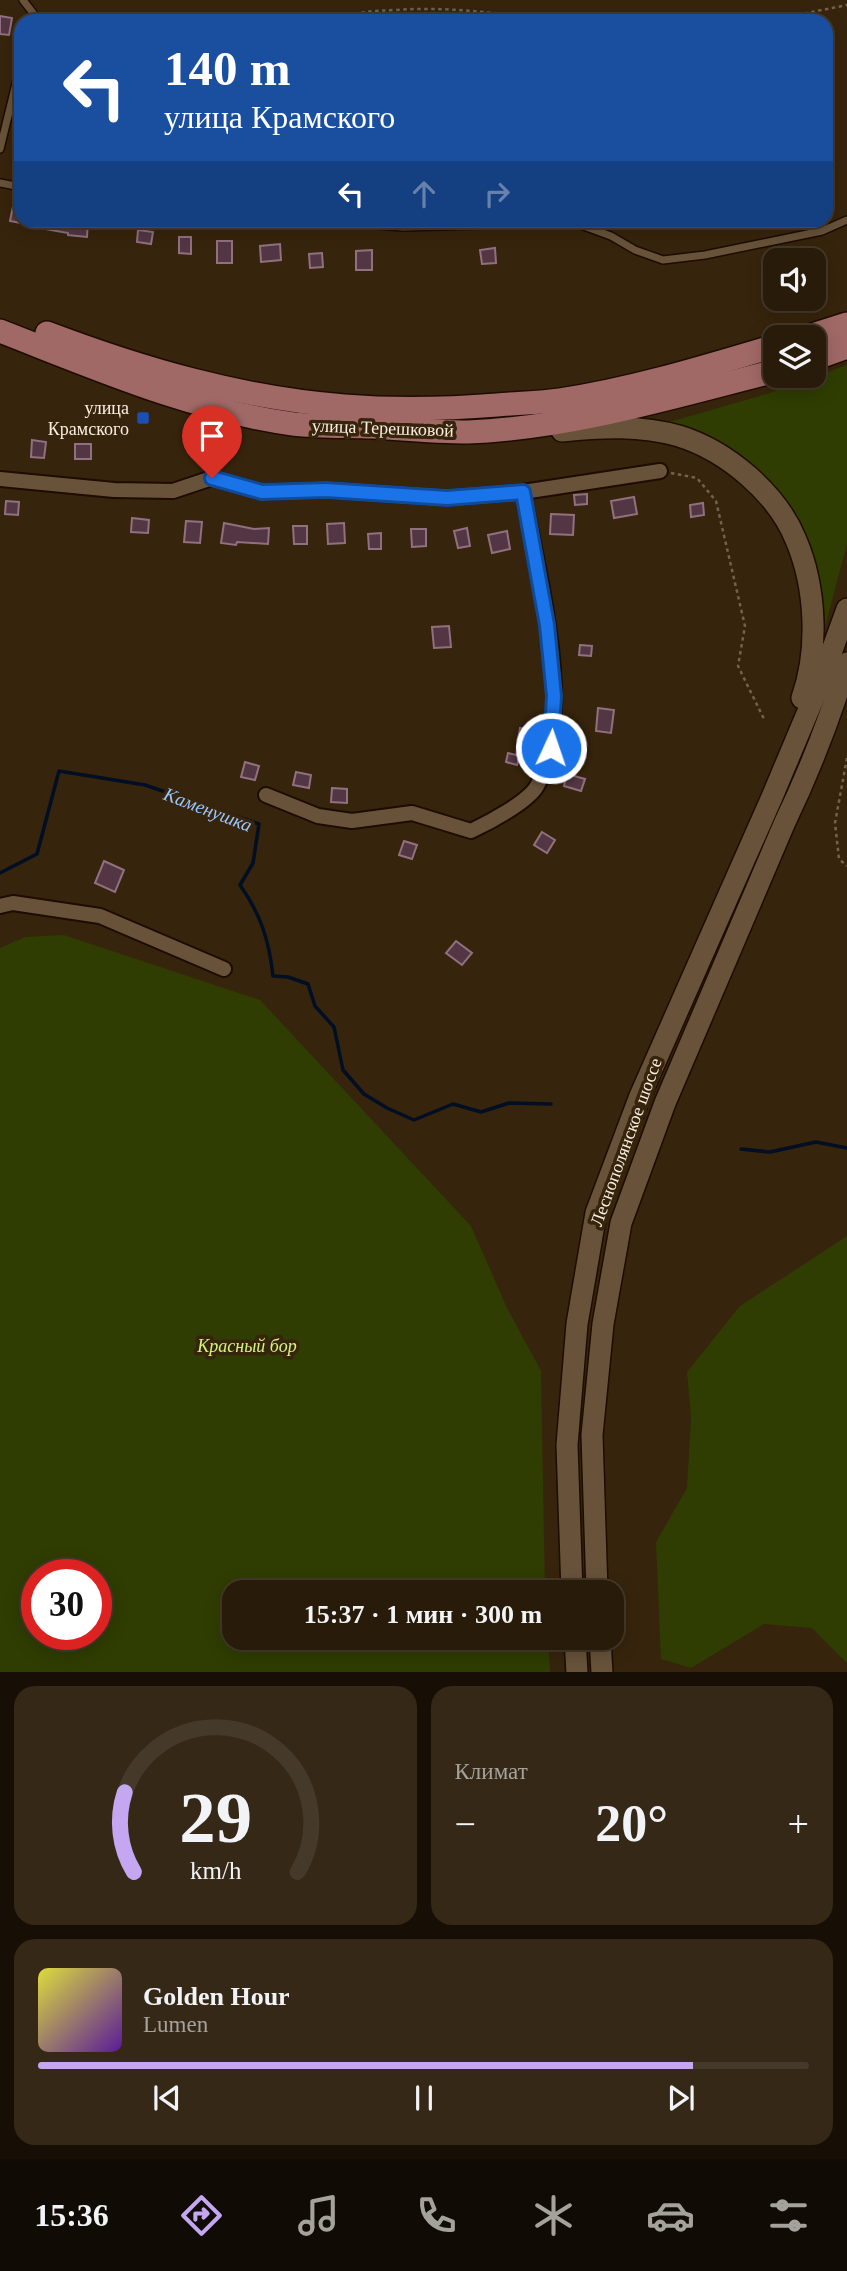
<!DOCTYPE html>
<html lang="ru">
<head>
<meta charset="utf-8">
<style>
  body { margin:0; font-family:Georgia,serif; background:#352817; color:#f1f3f6; height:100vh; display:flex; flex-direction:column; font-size:26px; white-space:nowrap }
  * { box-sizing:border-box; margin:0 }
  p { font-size:23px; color:#a5a19c }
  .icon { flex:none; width:38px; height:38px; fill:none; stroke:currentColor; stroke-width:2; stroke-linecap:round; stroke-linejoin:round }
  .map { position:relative; height:1672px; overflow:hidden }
  .panel { display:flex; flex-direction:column; gap:14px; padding:14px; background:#170f05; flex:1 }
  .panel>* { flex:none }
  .hud { position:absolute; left:14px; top:14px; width:819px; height:214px; border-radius:21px; box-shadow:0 4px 18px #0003,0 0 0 2px #45392a; background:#1a4fa0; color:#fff; overflow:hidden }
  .buttons { position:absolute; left:763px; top:248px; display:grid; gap:14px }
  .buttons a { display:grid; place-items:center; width:63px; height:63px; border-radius:14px; background:#291b09; box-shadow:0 4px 18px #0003,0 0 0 2px #45392a; font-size:35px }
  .speed { position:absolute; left:21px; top:1559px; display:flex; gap:14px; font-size:35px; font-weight:700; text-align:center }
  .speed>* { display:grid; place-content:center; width:91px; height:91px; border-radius:50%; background:#291b09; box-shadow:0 4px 18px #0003,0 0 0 2px #45392a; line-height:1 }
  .speed .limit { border:10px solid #d22; background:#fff; color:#111 }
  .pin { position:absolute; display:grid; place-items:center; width:60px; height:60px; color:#fff; margin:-72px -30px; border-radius:50% 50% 50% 0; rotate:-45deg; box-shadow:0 0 7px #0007 }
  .pin .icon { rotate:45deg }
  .me { position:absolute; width:77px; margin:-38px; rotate:3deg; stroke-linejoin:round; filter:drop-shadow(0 0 5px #0008) }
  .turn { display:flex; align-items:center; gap:24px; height:147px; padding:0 35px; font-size:32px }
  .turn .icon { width:91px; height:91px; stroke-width:2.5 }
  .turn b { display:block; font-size:49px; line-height:60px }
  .lanes { display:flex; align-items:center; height:66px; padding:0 35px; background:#0003; justify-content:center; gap:35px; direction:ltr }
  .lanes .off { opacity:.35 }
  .big { font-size:52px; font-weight:800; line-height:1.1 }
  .panel .tile { flex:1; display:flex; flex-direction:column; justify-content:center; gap:10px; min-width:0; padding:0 24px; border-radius:21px; background:#352817 }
  .panel .dial { align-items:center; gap:0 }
  .dial svg { height:182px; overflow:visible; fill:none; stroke:#45392a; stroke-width:7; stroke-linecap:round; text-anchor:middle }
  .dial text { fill:#f1f3f6; stroke:none }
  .song { display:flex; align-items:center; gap:21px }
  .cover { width:84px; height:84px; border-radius:10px; background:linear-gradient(135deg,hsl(60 70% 55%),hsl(270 70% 35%)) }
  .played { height:7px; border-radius:4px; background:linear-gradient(90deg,#c5a7f1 85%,#45392a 85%) }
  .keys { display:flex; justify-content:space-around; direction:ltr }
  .heat { display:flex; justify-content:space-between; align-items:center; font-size:38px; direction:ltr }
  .panel .tiles { flex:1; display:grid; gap:14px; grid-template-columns:1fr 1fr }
  .tile:last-child { grid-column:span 2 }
  .trip { position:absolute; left:222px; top:1580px; width:402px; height:70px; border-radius:21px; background:#291b09; box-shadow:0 4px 18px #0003,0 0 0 2px #45392a; font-weight:800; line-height:70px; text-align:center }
  .dock { display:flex; height:112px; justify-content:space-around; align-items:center; background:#100b04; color:#a5a19c }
  .dock .icon { width:49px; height:49px }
  .dock .active { color:#c5a7f1 }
  .dock b { font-size:32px; color:#f1f3f6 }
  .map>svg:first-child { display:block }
  .green { fill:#2f3d02; fill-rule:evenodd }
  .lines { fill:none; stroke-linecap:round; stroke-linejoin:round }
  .stream { stroke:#010f24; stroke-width:3.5 }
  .building { fill:#533644; stroke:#91707f; stroke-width:2 }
  .service-casing { stroke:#1e0c00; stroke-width:10 }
  .minor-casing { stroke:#1e0c00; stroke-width:18 }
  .secondary-casing { stroke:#1e0c00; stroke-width:24 }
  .primary-casing { stroke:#1e0c00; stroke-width:26 }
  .path { stroke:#73624d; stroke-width:2.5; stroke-dasharray:3.5 3.5; stroke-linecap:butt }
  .service { stroke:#68533a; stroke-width:7 }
  .minor { stroke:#68533a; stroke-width:14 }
  .secondary { stroke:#68533a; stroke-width:21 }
  .primary { stroke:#a06966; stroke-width:23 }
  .route-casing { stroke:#114b97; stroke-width:18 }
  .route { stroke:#1a73e8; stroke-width:12 }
  .transit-dot { fill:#1a4fb4; stroke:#37240c; stroke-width:2.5 }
  .labels { text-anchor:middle; stroke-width:7; stroke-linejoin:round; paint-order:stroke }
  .poi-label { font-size:18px; fill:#faeee0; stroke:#37240c; text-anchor:end }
  .street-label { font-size:18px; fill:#faeee0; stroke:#37240c }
  .park-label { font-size:18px; font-style:italic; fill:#d1f57a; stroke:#37240c }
  .water-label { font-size:19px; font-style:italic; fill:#99c7ff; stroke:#37240c }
</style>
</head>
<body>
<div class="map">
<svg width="847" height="1673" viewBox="0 0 847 1673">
  <rect width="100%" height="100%" fill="#37240c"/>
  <g class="green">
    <polygon points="847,365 847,544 820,646 775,489 753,465 723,445 666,423 767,394"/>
    <path d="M64,935L260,1000L471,1226L507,1308L541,1371L545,1592H234V1638H548L550,1672H0V948L25,937ZM37,1575H96V1634H37Z"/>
    <polygon points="847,1236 847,1663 812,1628 764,1624 691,1668 661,1659 656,1542 687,1488 691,1417 687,1372 740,1306"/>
  </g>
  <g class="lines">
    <g class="stream">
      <path d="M0,873L37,854L59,771L145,785L259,824L253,863L240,885C261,915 269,940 273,976L288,977L308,984L315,1006L334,1027L343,1070L364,1094L387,1108L414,1120L453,1104L481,1112L509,1103L551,1104"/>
      <polyline points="741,1149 770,1152 816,1142 847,1148"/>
    </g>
  </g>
  <g class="building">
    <polygon points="0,16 12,18 9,35 0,34"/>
    <polygon points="16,192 21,193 21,223 10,221"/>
    <polygon points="29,220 88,220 87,237 68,235 68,233 28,226"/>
    <polygon points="138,230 153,232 151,244 137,242"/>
    <polygon points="179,237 191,237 191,254 179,253"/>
    <rect x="217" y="241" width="15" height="22"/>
    <polygon points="280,244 281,260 261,262 260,246"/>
    <polygon points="495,248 496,263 482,264 480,250"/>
    <polygon points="372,250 372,270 356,270 356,251"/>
    <polygon points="322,253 323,267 310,268 309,254"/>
    <polygon points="32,440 46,442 44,458 31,457"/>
    <rect x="75" y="444" width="16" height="15"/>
    <polygon points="587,494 587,504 575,505 574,495"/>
    <polygon points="634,497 637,514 614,518 611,501"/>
    <polygon points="6,501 19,502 18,515 5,514"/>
    <polygon points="703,503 704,515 691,517 690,505"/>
    <polygon points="551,514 574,515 573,535 550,534"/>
    <polygon points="132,518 149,520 148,533 131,532"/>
    <polygon points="186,521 202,522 200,543 184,542"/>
    <polygon points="224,523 254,529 269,528 268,544 237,542 236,545 221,543"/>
    <polygon points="344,523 345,543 328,544 327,524"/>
    <polygon points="293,526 307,526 307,544 294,544"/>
    <polygon points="467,528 470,546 458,548 454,531"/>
    <polygon points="411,529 426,529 426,546 412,547"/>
    <polygon points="507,531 510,549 492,553 488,535"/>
    <polygon points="381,533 381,549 369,549 368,534"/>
    <polygon points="449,626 451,647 434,648 432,627"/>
    <polygon points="580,645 592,646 591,656 579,655"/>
    <polygon points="598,708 614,710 611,733 596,731"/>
    <polygon points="520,728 534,731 532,743 518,740"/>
    <polygon points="508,753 520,756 517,765 506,762"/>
    <polygon points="245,762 259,766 255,780 241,777"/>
    <polygon points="296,772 311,775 309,788 293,785"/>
    <polygon points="567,774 585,779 581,791 564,786"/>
    <polygon points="332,788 347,789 347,803 331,802"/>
    <polygon points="542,832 555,840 547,853 534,845"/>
    <polygon points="404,841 417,845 412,859 399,855"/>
    <polygon points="104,861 124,870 115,892 95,883"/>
    <polygon points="456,941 472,953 462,965 446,953"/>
  </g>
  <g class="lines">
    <defs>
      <g id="service">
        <polyline points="23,0 33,13 31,21"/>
        <polyline points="0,149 21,63"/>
        <polyline points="0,183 21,187"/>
        <polyline points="309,220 403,227 515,224 581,225 611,236 635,250 663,260 705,255 822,231 847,220"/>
      </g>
      <g id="minor">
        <polyline points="0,479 114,490 173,491 212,478 262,492 326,490 447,498 523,492 660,471"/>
        <path d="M266,795L318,816L352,821L412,813L471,831C488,823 528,802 537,786C577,714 537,571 523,492"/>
        <polyline points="0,906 13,903 100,916 224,969"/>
      </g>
      <g id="secondary">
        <path d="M562,431C602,427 640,425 679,436C727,451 777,493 796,540C816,587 819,650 802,698"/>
        <polyline points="572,1592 567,1445 577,1324 596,1213 640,1096 772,797 822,678 847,609"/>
        <path d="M597,1592L592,1435L603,1324L621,1223L665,1103L785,822C810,770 830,718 847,663"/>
        <polyline points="575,1638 577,1673"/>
        <polyline points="600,1638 602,1673"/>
      </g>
      <g id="primary">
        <path d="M0,331C95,368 191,410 293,424C319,427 347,426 373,427C404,429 437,432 468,432C571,428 676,396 775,371"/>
        <path d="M47,333C142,369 241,398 344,406C394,410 446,409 497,405C518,403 539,403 560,400C633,389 704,367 775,346"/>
        <polyline points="803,338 847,324"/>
        <polyline points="814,359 847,347"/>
      </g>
    </defs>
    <use href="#service" class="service-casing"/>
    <use href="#minor" class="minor-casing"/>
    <use href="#secondary" class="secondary-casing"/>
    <use href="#primary" class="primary-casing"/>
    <g class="path">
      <polyline points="43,16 58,21"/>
      <path d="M342,21C361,10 374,11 395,10C452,6 501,14 558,21"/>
      <polyline points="665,21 772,20 847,5"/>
      <polyline points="671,473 697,478 716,501 745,626 738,666 764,719"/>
      <polyline points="847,758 835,823 839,859 847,866"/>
    </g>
    <use href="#service" class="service"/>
    <use href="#minor" class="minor"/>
    <use href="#secondary" class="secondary"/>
    <use href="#primary" class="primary"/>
  </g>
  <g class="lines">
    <defs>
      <polyline id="route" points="212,478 262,492 326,490 447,498 523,492 547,625 554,696 551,748"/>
    </defs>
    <use href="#route" class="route-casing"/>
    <use href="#route" class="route"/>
  </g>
  <rect class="transit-dot" x="136" y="411" width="14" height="14" rx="3.5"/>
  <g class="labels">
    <g class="poi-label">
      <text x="129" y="414">улица<tspan x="129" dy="21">Крамского</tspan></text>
    </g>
    <g class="street-label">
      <text transform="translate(383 428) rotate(2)" y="6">улица Терешковой</text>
      <text transform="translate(626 1142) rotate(-70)" y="6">Леснополянское шоссе</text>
    </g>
    <g class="park-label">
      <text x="247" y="1352">Красный бор</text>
    </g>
    <g class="water-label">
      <text transform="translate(208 809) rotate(21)" y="7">Каменушка</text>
    </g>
  </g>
</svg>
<div class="buttons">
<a><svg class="icon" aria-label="sound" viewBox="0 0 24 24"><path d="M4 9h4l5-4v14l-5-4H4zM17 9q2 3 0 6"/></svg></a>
<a><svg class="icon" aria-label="layers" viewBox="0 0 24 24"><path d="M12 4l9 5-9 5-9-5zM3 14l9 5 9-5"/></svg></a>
</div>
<div class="speed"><div class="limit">30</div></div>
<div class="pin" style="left:212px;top:478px;background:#d93025"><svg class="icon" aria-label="arrive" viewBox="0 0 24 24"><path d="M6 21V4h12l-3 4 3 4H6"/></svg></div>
<svg class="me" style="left:551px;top:748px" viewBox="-20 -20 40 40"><circle r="17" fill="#1a73e8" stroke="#fff" stroke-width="3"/><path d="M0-11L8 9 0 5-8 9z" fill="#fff"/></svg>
<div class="trip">15:37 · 1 мин · 300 m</div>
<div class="hud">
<div class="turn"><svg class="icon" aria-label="left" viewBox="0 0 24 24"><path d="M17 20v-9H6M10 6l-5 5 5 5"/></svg><div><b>140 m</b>улица Крамского</div></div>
<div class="lanes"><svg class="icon" aria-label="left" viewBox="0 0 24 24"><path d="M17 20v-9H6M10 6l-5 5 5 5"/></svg><svg class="icon off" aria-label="ahead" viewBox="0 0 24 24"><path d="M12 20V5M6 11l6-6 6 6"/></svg><svg class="icon off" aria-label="right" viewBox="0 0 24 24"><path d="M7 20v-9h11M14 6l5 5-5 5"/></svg></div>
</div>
</div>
<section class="panel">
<div class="tiles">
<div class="tile dial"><svg viewBox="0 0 100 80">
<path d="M14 69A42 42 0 1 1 86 69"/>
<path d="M14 69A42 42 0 0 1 10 34" stroke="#c5a7f1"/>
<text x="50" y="56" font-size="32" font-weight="700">29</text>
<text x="50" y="72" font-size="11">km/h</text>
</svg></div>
<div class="tile"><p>Климат</p>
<div class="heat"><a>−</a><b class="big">20°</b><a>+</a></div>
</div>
<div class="tile">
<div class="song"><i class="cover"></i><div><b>Golden Hour</b><p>Lumen</p></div></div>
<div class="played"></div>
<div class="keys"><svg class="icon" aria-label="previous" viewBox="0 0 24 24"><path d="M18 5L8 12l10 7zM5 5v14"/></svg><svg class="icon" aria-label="pause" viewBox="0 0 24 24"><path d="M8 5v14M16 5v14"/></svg><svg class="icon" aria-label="next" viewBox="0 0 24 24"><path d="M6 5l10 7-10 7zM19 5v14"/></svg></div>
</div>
</div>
</section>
<nav class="dock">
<b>15:36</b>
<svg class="icon active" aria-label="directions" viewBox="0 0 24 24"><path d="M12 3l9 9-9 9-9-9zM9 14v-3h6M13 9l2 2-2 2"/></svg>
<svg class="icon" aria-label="music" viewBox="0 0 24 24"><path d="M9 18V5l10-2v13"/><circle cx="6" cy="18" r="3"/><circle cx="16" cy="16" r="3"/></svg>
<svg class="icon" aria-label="phone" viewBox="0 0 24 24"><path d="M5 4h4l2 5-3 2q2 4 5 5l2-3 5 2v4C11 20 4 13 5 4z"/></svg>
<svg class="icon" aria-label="climate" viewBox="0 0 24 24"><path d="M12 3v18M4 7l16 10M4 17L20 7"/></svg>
<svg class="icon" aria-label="car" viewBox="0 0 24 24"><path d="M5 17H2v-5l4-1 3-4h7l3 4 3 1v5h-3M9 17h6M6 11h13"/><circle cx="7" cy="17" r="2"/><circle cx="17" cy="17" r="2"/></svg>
<svg class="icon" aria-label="filters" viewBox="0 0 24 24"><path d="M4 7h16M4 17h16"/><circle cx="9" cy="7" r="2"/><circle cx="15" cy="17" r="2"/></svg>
</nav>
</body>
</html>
